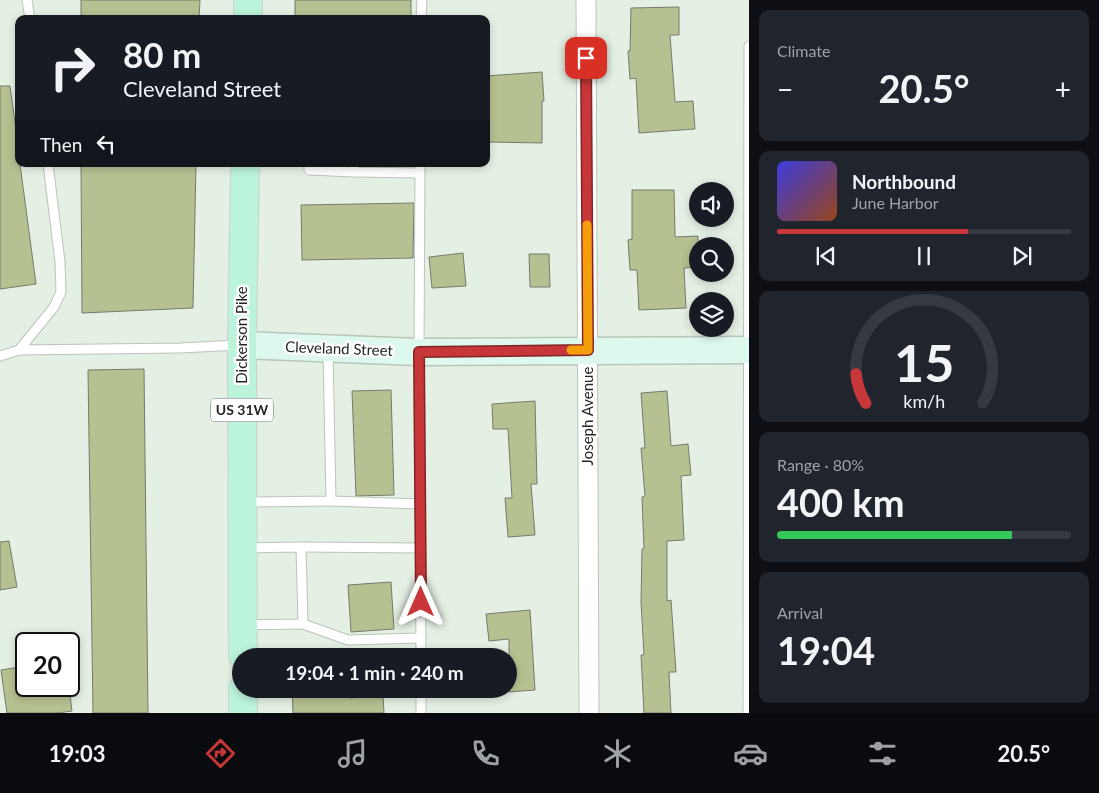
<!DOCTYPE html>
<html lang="en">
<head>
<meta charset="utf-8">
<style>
  body { margin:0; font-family:Lato,sans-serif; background:#20242c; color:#f1f3f6; height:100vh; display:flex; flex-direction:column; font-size:19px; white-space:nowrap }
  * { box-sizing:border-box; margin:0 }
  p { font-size:16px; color:#9ea1a6 }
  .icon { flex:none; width:28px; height:28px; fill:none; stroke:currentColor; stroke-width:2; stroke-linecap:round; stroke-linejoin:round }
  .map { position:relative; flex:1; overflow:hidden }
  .drawer { display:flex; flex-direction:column; gap:10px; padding:10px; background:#0d0f14; width:350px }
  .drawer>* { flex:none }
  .banner { position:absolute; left:15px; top:15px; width:475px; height:152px; border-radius:10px; box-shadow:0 2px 8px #0003; background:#171b24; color:#f1f3f6; overflow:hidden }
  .buttons { position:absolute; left:689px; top:182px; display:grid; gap:10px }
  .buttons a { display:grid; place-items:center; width:45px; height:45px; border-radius:50%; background:#171b24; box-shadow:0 2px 8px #0003; font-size:25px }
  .speed { position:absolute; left:15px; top:632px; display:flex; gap:10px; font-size:25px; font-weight:700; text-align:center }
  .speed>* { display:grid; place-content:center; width:65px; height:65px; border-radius:50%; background:#171b24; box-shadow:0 2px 8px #0003; line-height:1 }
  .speed .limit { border:2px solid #111; border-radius:8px; background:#fff; color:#111 }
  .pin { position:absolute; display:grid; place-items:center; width:42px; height:42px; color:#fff; margin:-21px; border-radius:10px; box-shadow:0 2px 8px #0006 }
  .me { position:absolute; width:55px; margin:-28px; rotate:0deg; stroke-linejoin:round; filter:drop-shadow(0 0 4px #0008) }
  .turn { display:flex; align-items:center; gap:18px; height:105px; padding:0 25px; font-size:22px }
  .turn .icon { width:65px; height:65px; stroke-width:2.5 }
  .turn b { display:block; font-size:35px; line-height:42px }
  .then { display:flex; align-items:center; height:48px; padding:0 25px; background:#0003; gap:10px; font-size:19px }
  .big { font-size:38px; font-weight:700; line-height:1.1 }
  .drawer .card { flex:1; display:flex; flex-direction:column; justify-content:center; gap:8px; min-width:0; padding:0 18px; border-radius:10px; background:#20242c }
  .drawer .dial { align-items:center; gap:0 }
  .dial svg { height:130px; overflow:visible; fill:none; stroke:#363941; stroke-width:7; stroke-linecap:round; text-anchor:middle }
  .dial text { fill:#f1f3f6; stroke:none }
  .song { display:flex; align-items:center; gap:15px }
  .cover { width:60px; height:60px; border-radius:8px; background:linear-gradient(135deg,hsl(240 70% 55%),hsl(20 70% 35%)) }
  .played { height:5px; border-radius:2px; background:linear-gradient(90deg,#c73739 65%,#363941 65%) }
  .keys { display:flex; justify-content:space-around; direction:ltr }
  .heat { display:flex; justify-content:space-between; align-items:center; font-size:28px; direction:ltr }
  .charge { height:8px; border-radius:4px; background:linear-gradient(90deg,#34c759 80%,#363941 0) }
  .trip { position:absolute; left:232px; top:648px; width:285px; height:50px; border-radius:25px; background:#171b24; box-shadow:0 2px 8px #0003; font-weight:700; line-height:50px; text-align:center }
  .tabs { display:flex; height:80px; justify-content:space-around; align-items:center; background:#090b0e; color:#9ea1a6 }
  .tabs .icon { width:35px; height:35px }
  .tabs .selected { color:#c73739 }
  .tabs b { font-size:22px; color:#f1f3f6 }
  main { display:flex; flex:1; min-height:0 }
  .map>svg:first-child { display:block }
  .building { fill:#b6c191; stroke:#777a6d }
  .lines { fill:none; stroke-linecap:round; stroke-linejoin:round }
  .lane-casing { stroke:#bac4b9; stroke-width:11 }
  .street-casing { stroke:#bac4b9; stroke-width:21 }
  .secondary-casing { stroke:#bac4b9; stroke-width:29 }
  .primary-casing { stroke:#cfcfcf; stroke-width:30 }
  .lane { stroke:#fff; stroke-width:9 }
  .street { stroke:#fff; stroke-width:19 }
  .secondary { stroke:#ddf9ed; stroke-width:26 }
  .primary { stroke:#bcf3db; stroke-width:28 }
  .route-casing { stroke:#812425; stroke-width:12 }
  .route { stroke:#c73739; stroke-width:9 }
  .slow { stroke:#f59e0b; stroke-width:9 }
  .labels { text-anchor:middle; stroke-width:5; stroke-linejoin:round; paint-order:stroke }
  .shield { fill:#fff; stroke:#656865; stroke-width:1 }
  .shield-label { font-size:14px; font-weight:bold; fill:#232723 }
  .street-label { font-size:15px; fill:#232723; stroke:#fff }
</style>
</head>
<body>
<main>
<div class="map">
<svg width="749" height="713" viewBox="0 0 749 713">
  <rect width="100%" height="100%" fill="#e5f0e4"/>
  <g class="building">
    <polygon points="81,0 200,0 199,19 81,19"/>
    <rect x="295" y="0" width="116" height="19"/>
    <polygon points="679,7 679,35 670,35 675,102 693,101 695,129 639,133 636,78 630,79 628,51 630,51 631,8"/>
    <polygon points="542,72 544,101 542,101 542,143 486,142 486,76"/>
    <polygon points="0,86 10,86 19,151 19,164 20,164 36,284 0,289"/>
    <polygon points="81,164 196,164 193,308 82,313"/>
    <polygon points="632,190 674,190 675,237 698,236 698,267 684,268 686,308 639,310 637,270 630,270 628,240 632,239"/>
    <polygon points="414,203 413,258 302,260 301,205"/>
    <polygon points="463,253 466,286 432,288 429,257"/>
    <polygon points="529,254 549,254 550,287 530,287"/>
    <polygon points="144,369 148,713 93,713 88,370"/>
    <polygon points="391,390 394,495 356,496 352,391"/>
    <polygon points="667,391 671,446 688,444 691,475 681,476 684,540 667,541 667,601 671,600 676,672 669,672 671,713 644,713 641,655 644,655 641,602 642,549 644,549 642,497 645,496 641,448 645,448 641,393"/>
    <polygon points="535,401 537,484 531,484 535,535 508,537 505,498 512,498 508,429 493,429 492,404"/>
    <polygon points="9,541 17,587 0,590 0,542"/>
    <polygon points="391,582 394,629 351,632 348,585"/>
    <polygon points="530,610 535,690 509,692 509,639 489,641 486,614"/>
    <polygon points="26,666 26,686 69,686 72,711 58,713 7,713 1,670"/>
    <polygon points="292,689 348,689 349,698 383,696 384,713 293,713"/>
  </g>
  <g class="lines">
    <defs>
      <g id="lane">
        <polyline points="27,0 30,19"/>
        <polyline points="421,19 422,0"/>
        <polyline points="309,164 309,170 354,172"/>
        <polyline points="354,164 354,172 420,173"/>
        <polyline points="420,164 419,352 421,656"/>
        <polyline points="19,350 180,348 239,345"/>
        <polyline points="0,356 19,350 54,307 61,292 60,262 48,164"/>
        <polyline points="331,501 420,504"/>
        <polyline points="245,502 331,501 328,351"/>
        <polyline points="301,547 420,548"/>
        <polyline points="245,548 301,547 303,624 246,625"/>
        <polyline points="303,624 348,640 421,638"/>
        <polyline points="421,689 421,713"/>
        <polyline points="748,713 749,46"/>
      </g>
      <polyline id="street" points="586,0 589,713"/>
      <polyline id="secondary" points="242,345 419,352 749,350"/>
      <g id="primary">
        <polyline points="248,19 248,0"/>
        <polyline points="243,656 242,345 245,164"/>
        <polyline points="243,689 243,713"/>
      </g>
    </defs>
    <use href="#lane" class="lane-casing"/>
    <use href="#street" class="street-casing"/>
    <use href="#secondary" class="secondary-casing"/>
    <use href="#primary" class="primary-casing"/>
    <use href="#lane" class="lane"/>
    <use href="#street" class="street"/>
    <use href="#secondary" class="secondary"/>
    <use href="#primary" class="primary"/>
  </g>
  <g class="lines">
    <defs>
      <polyline id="route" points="421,602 419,352 588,350 586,58"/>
    </defs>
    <use href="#route" class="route-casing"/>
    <use href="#route" class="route"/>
    <polyline class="slow" points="571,350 588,350 587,225"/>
  </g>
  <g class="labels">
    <rect class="shield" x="211" y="398.5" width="62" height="23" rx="4"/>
    <g class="shield-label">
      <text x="242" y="415">US 31W</text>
    </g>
    <g class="street-label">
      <text transform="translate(242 335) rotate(-90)" y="5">Dickerson Pike</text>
      <text transform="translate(339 349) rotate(2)" y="5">Cleveland Street</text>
      <text transform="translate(588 416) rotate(-90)" y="5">Joseph Avenue</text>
    </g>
  </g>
</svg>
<div class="buttons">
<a><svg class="icon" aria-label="sound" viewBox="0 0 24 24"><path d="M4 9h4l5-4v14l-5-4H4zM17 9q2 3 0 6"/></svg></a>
<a><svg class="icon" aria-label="search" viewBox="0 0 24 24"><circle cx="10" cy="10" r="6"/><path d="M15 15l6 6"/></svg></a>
<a><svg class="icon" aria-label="layers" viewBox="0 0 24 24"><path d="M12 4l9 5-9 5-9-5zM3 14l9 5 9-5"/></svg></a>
</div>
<div class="speed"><div class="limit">20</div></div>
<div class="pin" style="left:586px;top:58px;background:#d93025"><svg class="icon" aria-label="arrive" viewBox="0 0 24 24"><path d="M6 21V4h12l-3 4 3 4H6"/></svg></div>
<svg class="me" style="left:421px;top:602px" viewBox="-20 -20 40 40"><path d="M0-17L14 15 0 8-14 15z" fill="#c73739" stroke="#fff" stroke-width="4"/></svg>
<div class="trip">19:04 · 1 min · 240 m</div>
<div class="banner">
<div class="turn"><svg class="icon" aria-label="right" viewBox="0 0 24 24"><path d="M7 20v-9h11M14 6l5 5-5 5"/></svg><div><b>80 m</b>Cleveland Street</div></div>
<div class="then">Then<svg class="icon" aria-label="left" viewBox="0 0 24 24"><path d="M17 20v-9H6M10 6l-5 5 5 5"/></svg></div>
</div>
</div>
<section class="drawer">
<div class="card"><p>Climate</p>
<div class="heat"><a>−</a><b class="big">20.5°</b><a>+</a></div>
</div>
<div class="card">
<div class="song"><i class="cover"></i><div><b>Northbound</b><p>June Harbor</p></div></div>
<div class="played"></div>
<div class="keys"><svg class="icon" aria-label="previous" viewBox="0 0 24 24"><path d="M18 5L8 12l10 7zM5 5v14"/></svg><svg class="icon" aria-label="pause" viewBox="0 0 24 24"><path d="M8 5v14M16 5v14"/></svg><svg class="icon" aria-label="next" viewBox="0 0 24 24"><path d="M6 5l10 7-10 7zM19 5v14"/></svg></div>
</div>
<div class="card dial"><svg viewBox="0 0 100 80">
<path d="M14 69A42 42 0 1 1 86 69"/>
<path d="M14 69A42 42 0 0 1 8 51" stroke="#c73739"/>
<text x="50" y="56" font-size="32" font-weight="700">15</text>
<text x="50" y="72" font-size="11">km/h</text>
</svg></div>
<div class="card"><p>Range · 80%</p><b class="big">400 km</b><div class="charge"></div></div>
<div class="card"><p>Arrival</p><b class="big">19:04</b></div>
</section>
</main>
<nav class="tabs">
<b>19:03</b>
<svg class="icon selected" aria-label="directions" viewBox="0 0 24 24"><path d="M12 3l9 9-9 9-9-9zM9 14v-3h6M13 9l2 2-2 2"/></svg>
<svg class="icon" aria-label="music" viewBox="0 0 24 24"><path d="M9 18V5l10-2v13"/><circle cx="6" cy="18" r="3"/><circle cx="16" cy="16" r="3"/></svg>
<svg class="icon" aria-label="phone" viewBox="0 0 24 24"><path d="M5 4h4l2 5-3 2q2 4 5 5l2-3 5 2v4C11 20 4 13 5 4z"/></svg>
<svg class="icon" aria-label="climate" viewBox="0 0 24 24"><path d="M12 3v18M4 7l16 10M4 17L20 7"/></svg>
<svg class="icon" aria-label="car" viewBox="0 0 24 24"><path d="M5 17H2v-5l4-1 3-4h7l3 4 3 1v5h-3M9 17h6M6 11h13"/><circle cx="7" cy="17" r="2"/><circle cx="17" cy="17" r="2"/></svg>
<svg class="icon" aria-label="filters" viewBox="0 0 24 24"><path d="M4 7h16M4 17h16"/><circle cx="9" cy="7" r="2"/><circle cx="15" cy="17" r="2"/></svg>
<b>20.5°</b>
</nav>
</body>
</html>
